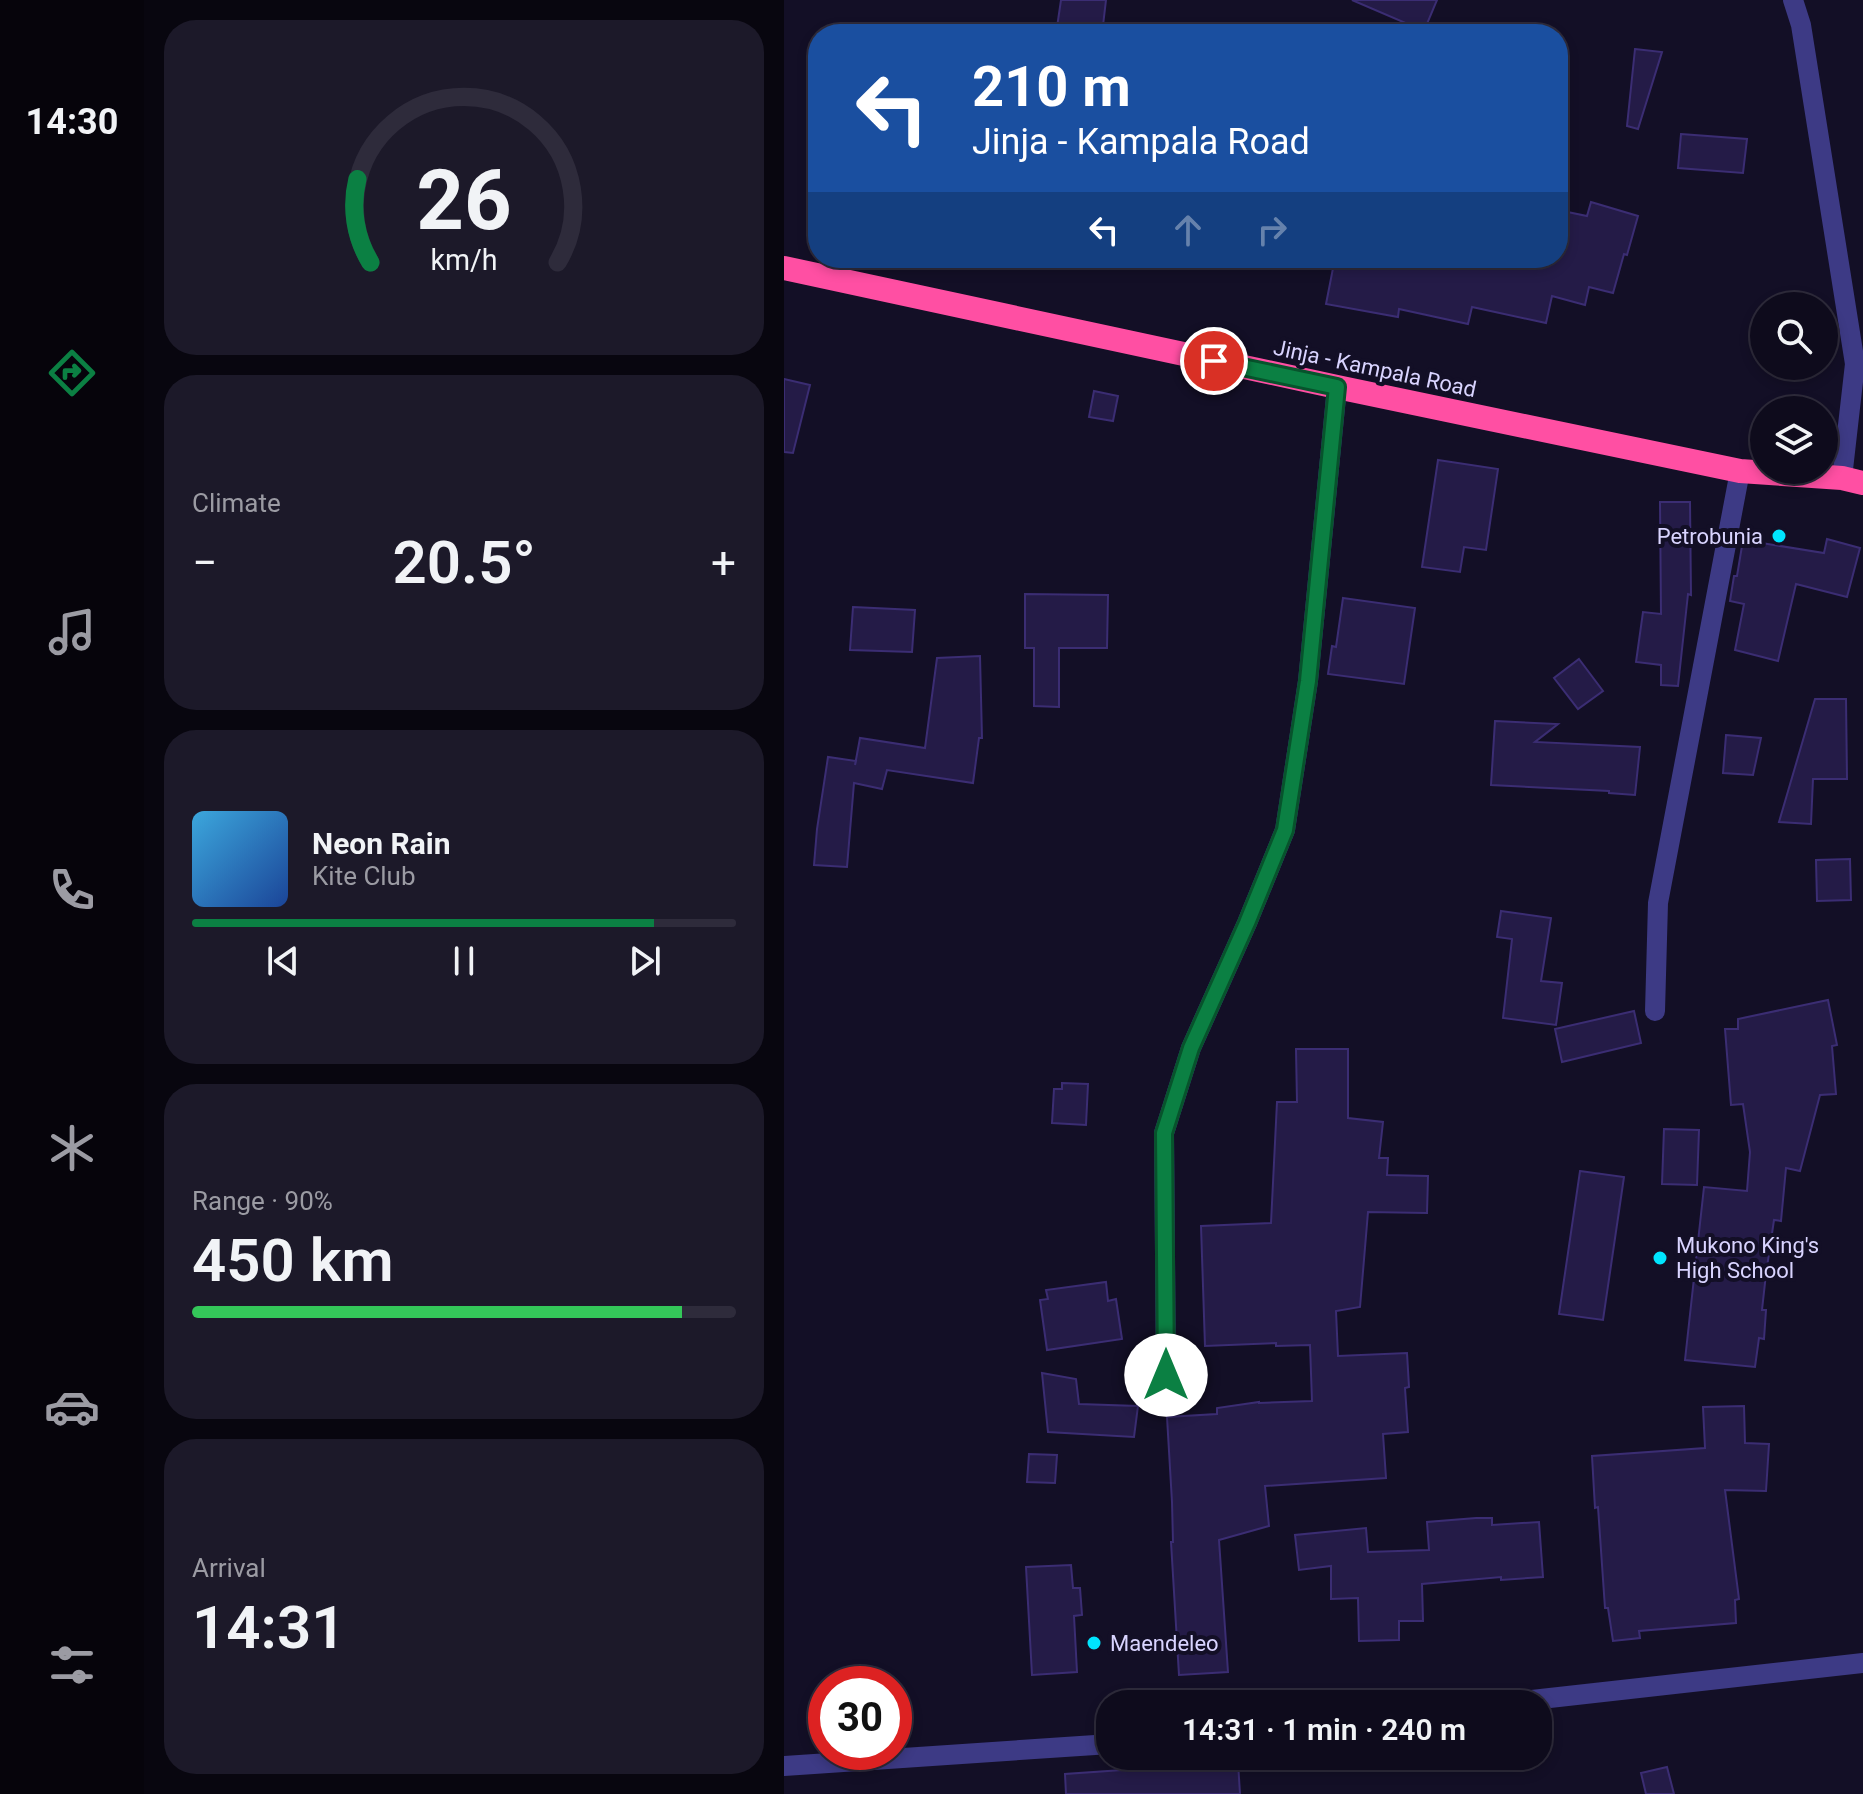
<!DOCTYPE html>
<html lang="en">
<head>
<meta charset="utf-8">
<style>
  body { margin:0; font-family:Roboto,sans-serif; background:#1c1929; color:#f1f3f6; height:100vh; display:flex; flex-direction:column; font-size:30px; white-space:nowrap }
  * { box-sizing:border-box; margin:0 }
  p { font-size:26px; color:#9b9ba3 }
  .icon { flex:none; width:44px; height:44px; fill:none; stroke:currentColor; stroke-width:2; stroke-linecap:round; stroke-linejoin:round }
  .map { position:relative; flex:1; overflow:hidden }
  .sheet { display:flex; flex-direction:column; gap:20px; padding:20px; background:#08060f; width:640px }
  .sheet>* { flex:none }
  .top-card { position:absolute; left:24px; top:24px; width:760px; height:244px; border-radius:32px; box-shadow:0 4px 12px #0003,0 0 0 2px #2e2b3b; background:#1a4fa0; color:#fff; overflow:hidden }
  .controls { position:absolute; left:966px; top:292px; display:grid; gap:16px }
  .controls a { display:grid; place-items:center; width:88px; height:88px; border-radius:50%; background:#0e0b1c; box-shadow:0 4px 12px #0003,0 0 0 2px #2e2b3b; font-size:40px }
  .speed { position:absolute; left:24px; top:1666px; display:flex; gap:16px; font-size:40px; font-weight:700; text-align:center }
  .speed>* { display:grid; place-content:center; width:104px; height:104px; border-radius:50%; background:#0e0b1c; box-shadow:0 4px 12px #0003,0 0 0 2px #2e2b3b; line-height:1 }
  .speed .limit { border:12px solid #d22; background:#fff; color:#111 }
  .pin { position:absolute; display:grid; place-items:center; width:68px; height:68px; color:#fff; margin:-34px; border:4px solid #fff; border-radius:50%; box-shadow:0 2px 8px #0007 }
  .me { position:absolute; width:88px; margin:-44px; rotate:0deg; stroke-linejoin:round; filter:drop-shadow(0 0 6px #0008) }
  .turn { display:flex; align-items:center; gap:28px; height:168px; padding:0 32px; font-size:36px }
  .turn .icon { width:104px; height:104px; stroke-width:2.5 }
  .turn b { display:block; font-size:56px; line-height:68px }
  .lanes { display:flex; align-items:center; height:76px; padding:0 32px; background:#0003; justify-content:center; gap:40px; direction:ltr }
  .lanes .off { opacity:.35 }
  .big { font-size:60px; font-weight:600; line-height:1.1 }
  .sheet .card { flex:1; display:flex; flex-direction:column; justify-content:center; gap:12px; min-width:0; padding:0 28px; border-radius:32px; background:#1c1929 }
  .sheet .dial { align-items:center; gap:0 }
  .dial svg { height:208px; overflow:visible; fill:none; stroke:#2e2b3b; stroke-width:7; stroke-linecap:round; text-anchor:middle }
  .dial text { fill:#f1f3f6; stroke:none }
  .song { display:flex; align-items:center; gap:24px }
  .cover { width:96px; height:96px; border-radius:12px; background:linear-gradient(135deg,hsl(200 70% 55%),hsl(220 70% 35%)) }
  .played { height:8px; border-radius:4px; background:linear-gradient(90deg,#0b8043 85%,#2e2b3b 85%) }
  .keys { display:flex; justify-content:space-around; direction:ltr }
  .heat { display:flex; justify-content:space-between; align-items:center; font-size:44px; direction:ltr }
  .charge { height:12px; border-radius:6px; background:linear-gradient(90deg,#34c759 90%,#2e2b3b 0) }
  .trip { position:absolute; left:312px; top:1690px; width:456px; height:80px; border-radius:32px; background:#0e0b1c; box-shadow:0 4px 12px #0003,0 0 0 2px #2e2b3b; font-weight:600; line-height:80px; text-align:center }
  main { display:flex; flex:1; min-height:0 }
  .menu { display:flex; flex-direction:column; width:144px; justify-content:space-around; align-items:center; background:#06040b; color:#9b9ba3 }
  .menu .icon { width:56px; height:56px }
  .menu .active { color:#0b8043 }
  .menu b { font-size:36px; color:#f1f3f6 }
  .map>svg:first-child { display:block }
  .building { fill:#241b47; stroke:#3b2d73; stroke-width:2 }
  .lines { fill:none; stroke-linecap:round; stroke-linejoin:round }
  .minor { stroke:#3d3a85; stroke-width:20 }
  .highway { stroke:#ff4fa3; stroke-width:24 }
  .route-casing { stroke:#07532c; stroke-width:20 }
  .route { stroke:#0b8043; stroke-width:14 }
  .poi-dot { fill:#00e5ff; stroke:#130f26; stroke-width:3 }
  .labels { text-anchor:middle; stroke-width:8; stroke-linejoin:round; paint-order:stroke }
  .street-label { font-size:22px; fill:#d9d4ff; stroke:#130f26 }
  .poi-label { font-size:22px; fill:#d9d4ff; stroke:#130f26; text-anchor:start }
</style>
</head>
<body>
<main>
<nav class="menu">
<b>14:30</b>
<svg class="icon active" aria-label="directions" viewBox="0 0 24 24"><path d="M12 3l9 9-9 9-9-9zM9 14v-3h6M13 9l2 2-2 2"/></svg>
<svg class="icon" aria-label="music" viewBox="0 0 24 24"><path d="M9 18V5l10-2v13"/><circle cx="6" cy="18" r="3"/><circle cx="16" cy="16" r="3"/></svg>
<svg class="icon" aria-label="phone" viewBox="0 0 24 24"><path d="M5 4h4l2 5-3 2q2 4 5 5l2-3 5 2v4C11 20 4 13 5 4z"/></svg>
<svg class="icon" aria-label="climate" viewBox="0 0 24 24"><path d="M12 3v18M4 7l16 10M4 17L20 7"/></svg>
<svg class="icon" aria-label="car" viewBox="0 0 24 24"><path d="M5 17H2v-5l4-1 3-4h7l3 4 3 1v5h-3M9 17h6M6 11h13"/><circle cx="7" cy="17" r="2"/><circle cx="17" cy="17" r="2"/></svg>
<svg class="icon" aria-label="filters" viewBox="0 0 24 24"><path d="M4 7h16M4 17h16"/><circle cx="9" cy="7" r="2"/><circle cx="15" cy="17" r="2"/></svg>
</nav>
<section class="sheet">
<div class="card dial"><svg viewBox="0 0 100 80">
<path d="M14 69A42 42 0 1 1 86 69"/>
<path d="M14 69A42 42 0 0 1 9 37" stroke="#0b8043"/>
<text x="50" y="56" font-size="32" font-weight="700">26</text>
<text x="50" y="72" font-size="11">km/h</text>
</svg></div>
<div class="card"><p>Climate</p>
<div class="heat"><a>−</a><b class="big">20.5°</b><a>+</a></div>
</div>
<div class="card">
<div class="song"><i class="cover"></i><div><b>Neon Rain</b><p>Kite Club</p></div></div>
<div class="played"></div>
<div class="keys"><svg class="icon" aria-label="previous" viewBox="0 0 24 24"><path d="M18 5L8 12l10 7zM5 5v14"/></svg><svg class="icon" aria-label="pause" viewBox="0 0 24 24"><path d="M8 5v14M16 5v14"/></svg><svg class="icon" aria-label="next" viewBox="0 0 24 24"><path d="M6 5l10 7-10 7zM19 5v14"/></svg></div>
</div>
<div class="card"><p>Range · 90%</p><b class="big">450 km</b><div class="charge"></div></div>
<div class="card"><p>Arrival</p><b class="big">14:31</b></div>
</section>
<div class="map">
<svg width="1079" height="1794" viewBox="0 0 1079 1794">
  <rect width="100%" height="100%" fill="#130f26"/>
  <g class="building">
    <polygon points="277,0 322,0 318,34 272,34"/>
    <polygon points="568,0 653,0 640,31"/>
    <polygon points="851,49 878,52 854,129 843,126"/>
    <polygon points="897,134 963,139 959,173 894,168"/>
    <polygon points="807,202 854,216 843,255 840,254 829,293 805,287 801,305 768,296 762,323 688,307 684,324 615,309 614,317 542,304 551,258 774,258 774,210 803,216"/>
    <polygon points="0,379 26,385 9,453 0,452"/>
    <polygon points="310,391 334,396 329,421 305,417"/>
    <polygon points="654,460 714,469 702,550 680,547 676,572 638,567"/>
    <polygon points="876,502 906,502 907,595 904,594 894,686 877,685 877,665 852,662 859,612 877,614"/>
    <polygon points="1043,539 1076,548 1063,597 1012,584 994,661 951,650 960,604 946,601 950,576 953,576 959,540 1040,553"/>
    <polygon points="241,594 324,595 323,648 275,648 275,707 250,706 250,648 241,648"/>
    <polygon points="559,598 631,608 620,684 544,674 548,646 552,647"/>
    <polygon points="69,607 131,610 128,652 66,650"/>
    <polygon points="196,656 198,738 195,738 189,783 103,770 98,789 70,783 63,867 30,865 33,829 44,757 72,761 71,765 76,738 141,748 153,658"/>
    <polygon points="795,659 819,691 794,709 770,678"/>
    <polygon points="1031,699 1062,699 1063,779 1029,779 1027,824 995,822"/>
    <polygon points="711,721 774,724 751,742 856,747 851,795 825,793 825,791 707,785"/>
    <polygon points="942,735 977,738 969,775 939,773"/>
    <polygon points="1066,859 1067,900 1033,901 1032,860"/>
    <polygon points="717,911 767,918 757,981 778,983 772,1025 719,1018 728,939 713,937"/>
    <polygon points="1044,1000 1053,1045 1048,1046 1052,1094 1036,1095 1016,1171 1002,1168 997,1221 990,1220 982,1274 978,1310 982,1310 980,1339 975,1338 971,1367 901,1360 920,1187 963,1191 966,1152 959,1104 947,1105 941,1029 954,1029 954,1019"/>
    <polygon points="850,1011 857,1043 778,1062 771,1029"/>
    <polygon points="512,1049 564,1049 564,1118 599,1122 595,1158 604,1158 603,1175 644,1176 643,1213 584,1212 576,1307 552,1311 554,1356 623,1353 625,1387 621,1388 624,1432 599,1434 602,1478 481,1486 485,1526 435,1540 444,1672 395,1675 387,1542 389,1542 388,1502 383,1417 433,1414 433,1408 475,1402 475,1403 528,1401 526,1345 492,1346 492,1343 421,1346 417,1226 487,1223 493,1102 513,1102"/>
    <polygon points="278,1083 304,1084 302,1125 268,1123 270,1089 278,1089"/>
    <polygon points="880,1129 915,1130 913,1185 878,1184"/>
    <polygon points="796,1171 840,1177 819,1320 775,1314"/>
    <polygon points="322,1282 324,1301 332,1299 338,1339 263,1350 256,1300 264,1299 262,1290"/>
    <polygon points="258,1373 292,1379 295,1404 354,1406 350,1437 264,1432"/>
    <polygon points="960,1406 961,1443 985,1444 982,1491 941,1490 955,1599 951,1600 952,1623 855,1631 856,1638 829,1641 824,1608 821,1608 814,1507 811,1508 808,1456 921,1448 919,1407"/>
    <polygon points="245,1454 273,1455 271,1483 243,1482"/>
    <polygon points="692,1518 708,1518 708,1525 755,1522 759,1577 717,1580 717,1577 638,1584 639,1621 615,1621 615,1640 575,1641 574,1598 547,1599 547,1566 515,1570 511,1535 582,1528 584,1552 645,1550 643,1522"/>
    <polygon points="287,1565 289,1588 296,1588 298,1615 290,1616 293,1672 248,1675 242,1567"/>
    <polygon points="454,1762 456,1794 282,1794 281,1774"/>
    <polygon points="883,1767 890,1794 862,1794 857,1773"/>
  </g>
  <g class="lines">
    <g class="minor">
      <polyline points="1009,0 1017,25 1071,364 1058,478"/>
      <polyline points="871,1011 874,903 956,471"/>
      <polyline points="382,1375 380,1133 407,1048 463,923 501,830 524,681 553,387"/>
      <polyline points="712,1704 1079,1663"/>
      <polyline points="0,1766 326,1744"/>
    </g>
    <polyline class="highway" points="0,268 553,387 956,471 1058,478 1079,483"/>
  </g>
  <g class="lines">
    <defs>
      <polyline id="route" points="382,1375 380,1133 407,1048 463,923 501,830 524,681 553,387 430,361"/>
    </defs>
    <use href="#route" class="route-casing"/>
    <use href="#route" class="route"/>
  </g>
  <g class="poi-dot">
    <circle cx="995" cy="536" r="8"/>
    <circle cx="876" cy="1258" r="8"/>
    <circle cx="310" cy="1643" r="8"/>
  </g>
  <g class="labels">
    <g class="street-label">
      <text transform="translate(591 368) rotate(12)" y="8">Jinja - Kampala Road</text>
    </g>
    <g class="poi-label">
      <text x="979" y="544" text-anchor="end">Petrobunia</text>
      <text x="892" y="1253">Mukono King's<tspan x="892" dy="25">High School</tspan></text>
      <text x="326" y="1651">Maendeleo</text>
    </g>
  </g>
</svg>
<div class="controls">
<a><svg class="icon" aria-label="search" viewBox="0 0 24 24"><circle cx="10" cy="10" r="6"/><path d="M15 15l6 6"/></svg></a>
<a><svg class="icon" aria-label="layers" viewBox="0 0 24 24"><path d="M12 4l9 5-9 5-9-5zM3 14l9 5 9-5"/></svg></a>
</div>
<div class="speed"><div class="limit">30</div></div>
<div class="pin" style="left:430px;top:361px;background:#d93025"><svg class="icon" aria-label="arrive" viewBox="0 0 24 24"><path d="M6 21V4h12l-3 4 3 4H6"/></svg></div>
<svg class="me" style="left:382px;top:1375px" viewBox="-20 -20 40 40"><circle r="19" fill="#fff"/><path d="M0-13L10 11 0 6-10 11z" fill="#0b8043"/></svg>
<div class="trip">14:31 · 1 min · 240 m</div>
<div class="top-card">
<div class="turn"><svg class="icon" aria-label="left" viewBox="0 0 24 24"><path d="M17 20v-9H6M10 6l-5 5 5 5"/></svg><div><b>210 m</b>Jinja - Kampala Road</div></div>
<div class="lanes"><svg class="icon" aria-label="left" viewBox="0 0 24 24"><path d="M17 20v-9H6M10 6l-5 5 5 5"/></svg><svg class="icon off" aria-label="ahead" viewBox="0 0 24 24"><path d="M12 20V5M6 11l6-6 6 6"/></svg><svg class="icon off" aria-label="right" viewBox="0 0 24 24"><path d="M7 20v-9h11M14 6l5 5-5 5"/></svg></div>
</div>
</div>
</main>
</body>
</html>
